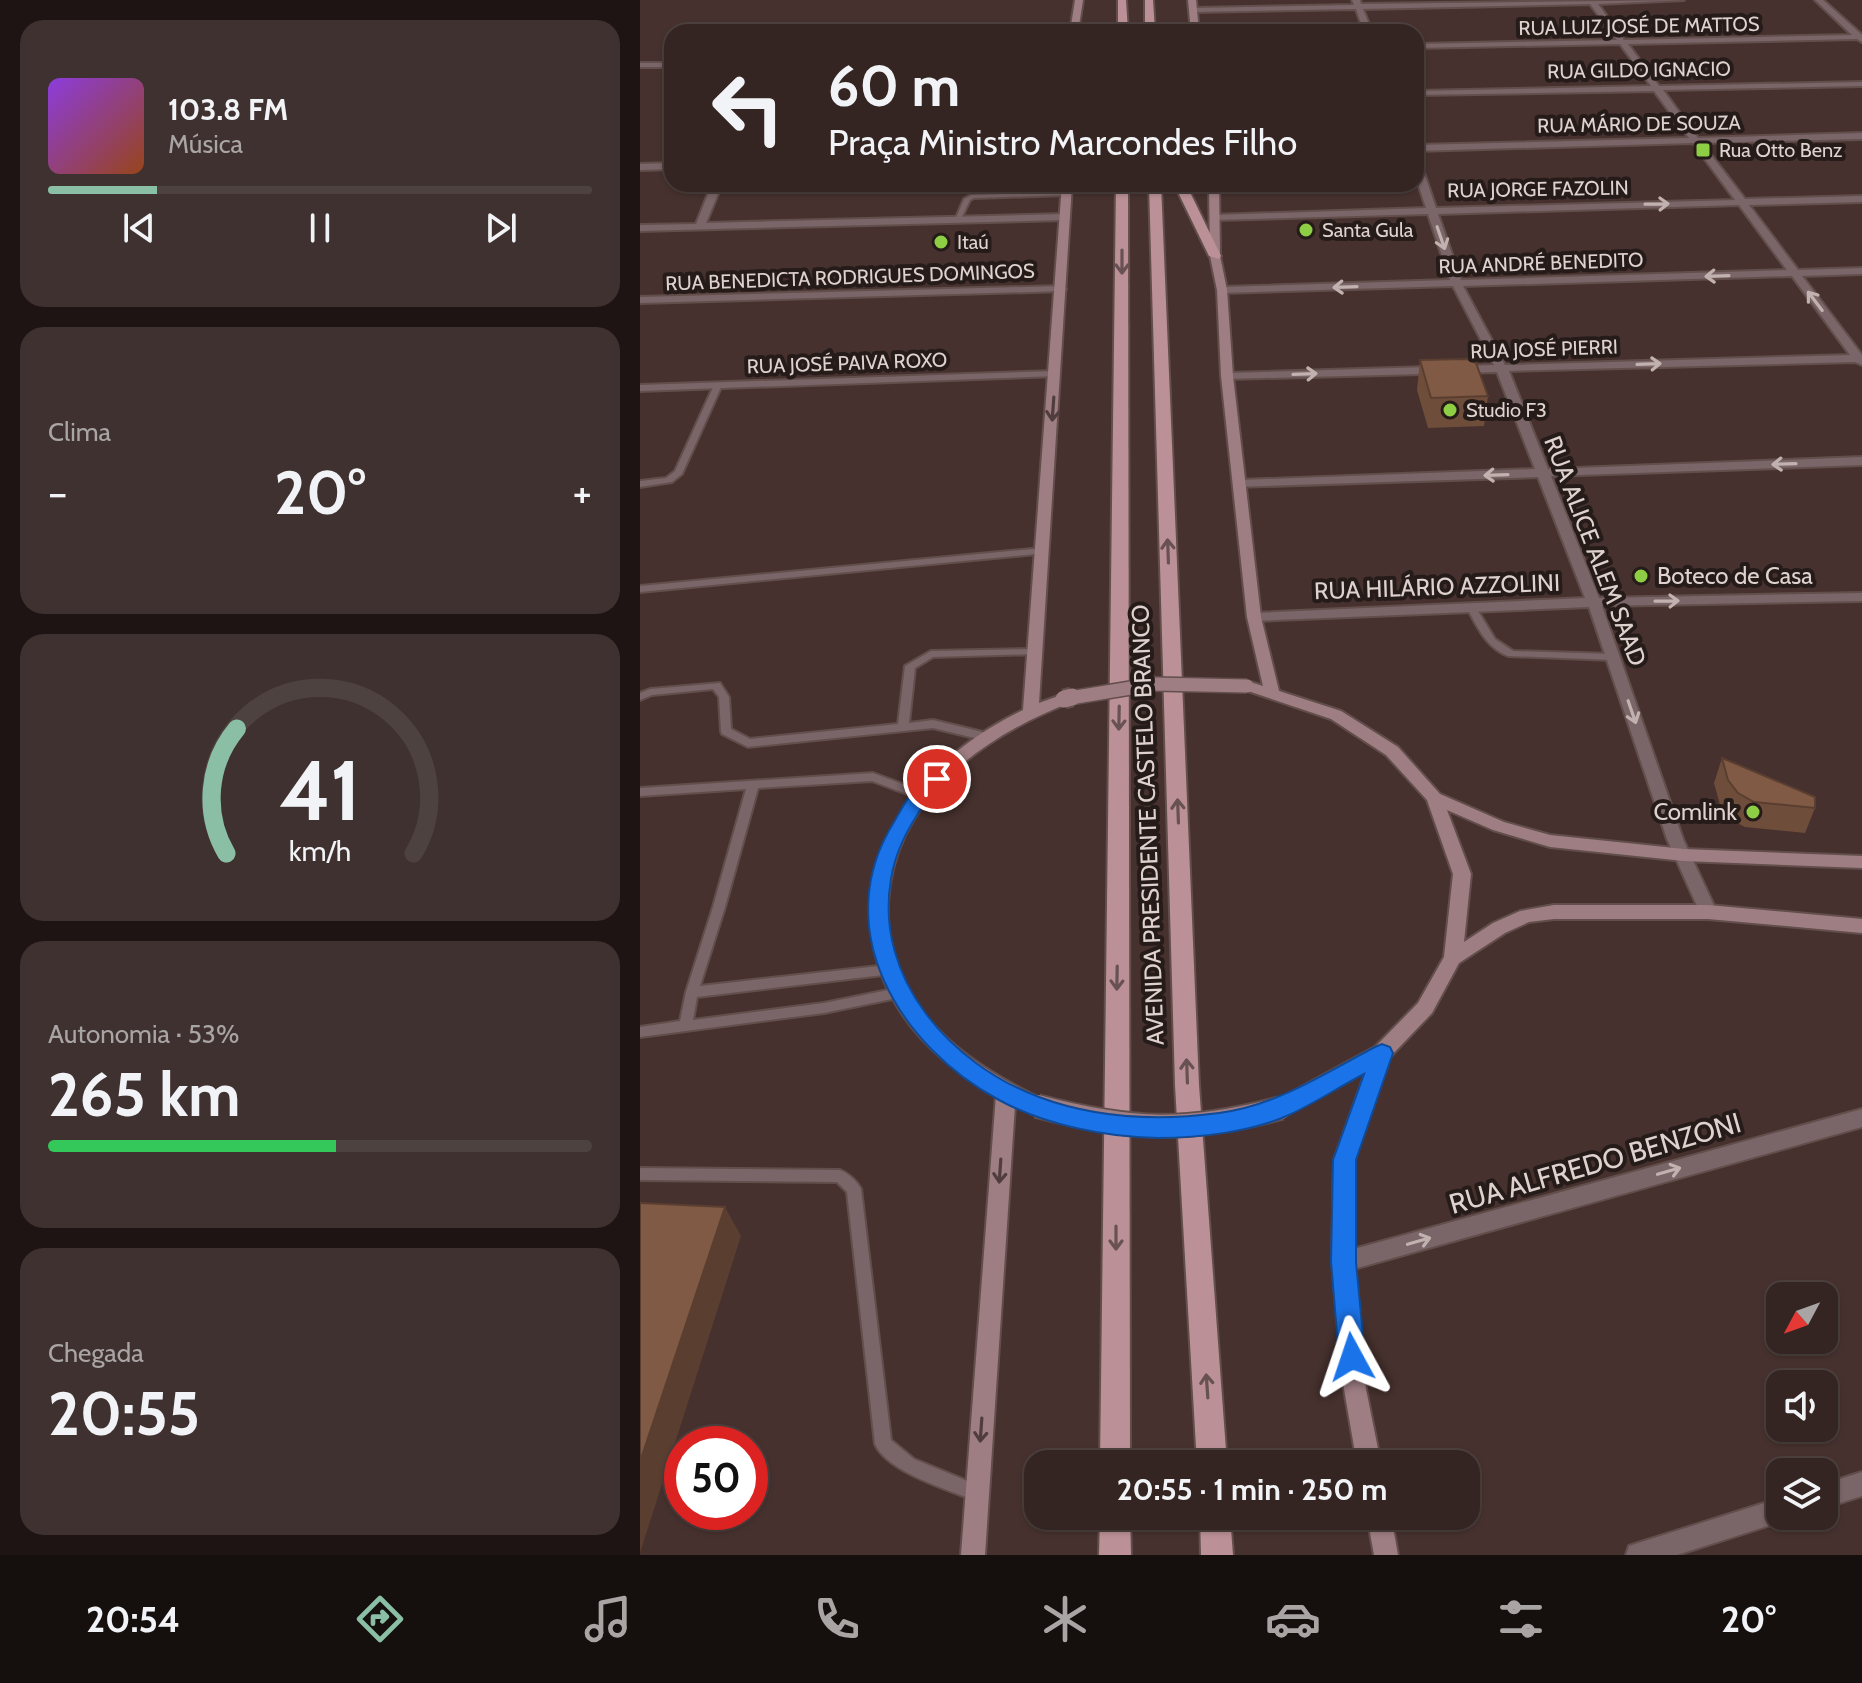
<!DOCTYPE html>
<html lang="pt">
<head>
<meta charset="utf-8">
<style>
  body { margin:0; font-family:Cabin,sans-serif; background:#3f312f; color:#f1f3f6; height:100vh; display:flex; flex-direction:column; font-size:30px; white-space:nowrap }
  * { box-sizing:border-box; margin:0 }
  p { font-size:26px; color:#a9a5a5 }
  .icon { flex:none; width:44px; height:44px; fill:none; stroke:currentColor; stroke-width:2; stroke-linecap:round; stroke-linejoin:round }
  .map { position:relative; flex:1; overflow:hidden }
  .sheet { display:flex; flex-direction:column; gap:20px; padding:20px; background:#1d1413; width:640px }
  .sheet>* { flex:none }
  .banner { position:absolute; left:24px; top:24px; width:760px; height:168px; border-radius:24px; box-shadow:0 2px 6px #0004,0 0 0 2px #4e4240; background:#342522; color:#f1f3f6; overflow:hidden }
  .needle { width:52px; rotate:229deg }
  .controls { position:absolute; left:1126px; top:1282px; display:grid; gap:16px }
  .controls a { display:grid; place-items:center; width:72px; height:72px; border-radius:16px; background:#342522; box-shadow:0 2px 6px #0004,0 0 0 2px #4e4240; font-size:40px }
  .speed { position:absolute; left:24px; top:1426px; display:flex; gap:16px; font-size:40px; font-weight:700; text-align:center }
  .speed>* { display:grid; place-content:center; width:104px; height:104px; border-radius:50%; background:#342522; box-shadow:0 2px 6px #0004,0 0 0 2px #4e4240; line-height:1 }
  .speed .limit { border:12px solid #d22; background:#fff; color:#111 }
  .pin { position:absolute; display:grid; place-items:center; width:68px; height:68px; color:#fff; margin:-34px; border:4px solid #fff; border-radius:50%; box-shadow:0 2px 8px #0007 }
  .me { position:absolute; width:88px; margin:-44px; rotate:355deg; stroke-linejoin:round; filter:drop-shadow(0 0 6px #0008) }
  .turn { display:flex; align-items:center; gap:28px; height:168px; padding:0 32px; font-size:36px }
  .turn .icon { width:104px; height:104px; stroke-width:2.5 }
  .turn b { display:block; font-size:56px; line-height:68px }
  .big { font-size:60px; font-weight:700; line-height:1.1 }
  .sheet .widget { flex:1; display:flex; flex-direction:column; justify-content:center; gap:12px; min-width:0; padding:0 28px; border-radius:24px; background:#3f312f }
  .sheet .dial { align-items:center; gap:0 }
  .dial svg { height:208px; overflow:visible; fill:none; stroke:#4e4240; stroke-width:7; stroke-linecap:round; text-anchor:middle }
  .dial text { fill:#f1f3f6; stroke:none }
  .song { display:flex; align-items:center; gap:24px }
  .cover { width:96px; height:96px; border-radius:12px; background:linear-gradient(135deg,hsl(270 70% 55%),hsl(20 70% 35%)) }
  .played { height:8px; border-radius:4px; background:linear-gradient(90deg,#8abfa5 20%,#4e4240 20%) }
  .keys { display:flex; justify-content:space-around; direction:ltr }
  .heat { display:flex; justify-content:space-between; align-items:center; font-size:44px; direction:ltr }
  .charge { height:12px; border-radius:6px; background:linear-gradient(90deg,#34c759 53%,#4e4240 0) }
  .trip { position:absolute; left:384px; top:1450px; width:456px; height:80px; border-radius:24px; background:#342522; box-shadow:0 2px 6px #0004,0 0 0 2px #4e4240; font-weight:700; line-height:80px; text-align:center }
  .menu { display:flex; height:128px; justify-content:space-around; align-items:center; background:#150f0e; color:#a9a5a5 }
  .menu .icon { width:56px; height:56px }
  .menu .active { color:#8abfa5 }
  .menu b { font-size:36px; color:#f1f3f6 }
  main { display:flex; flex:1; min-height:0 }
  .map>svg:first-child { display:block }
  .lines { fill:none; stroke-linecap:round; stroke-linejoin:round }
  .service-casing { stroke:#624e4b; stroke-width:4 }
  .minor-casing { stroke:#624e4b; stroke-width:4 }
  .secondary-casing { stroke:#624e4b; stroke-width:4 }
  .primary-casing { stroke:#624e4b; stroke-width:4 }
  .service { fill:#7a6568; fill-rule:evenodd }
  .minor { fill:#7a6568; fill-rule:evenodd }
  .secondary { fill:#9f7e83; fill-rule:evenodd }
  .primary { fill:#bb9197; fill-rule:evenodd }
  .secondary-bridge-far2-casing { stroke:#624e4b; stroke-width:16; stroke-linecap:butt }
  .secondary-bridge-far1-casing { stroke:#624e4b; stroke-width:21; stroke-linecap:butt }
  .secondary-bridge-casing { stroke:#624e4b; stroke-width:26; stroke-linecap:butt }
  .secondary-bridge-far2 { stroke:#9f7e83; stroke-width:13 }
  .secondary-bridge-far1 { stroke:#9f7e83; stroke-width:17 }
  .secondary-bridge { stroke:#9f7e83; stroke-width:22 }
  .wall { fill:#6f4d3b }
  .shaded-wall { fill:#5a3f30 }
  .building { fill:#815a45; stroke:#5a3f30; stroke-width:2 }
  .oneway { stroke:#c1b1af }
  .oneway2 { stroke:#685152 }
  .oneway3 { stroke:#503e3f }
  .route { fill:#1a73e8; stroke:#114b97; stroke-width:2 }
  .poi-dot { fill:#8dce44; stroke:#251c1a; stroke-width:3 }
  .labels { text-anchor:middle; stroke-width:8; stroke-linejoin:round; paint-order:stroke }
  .far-street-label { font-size:20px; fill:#dfd1ce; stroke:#251c1a }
  .far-poi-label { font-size:20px; fill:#dfd1ce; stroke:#251c1a; text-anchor:start }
  .street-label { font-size:24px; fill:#dfd1ce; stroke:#251c1a }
  .poi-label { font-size:24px; fill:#dfd1ce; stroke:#251c1a; text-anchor:start }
  .near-street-label { font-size:28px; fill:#dfd1ce; stroke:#251c1a }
</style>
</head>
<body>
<main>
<section class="sheet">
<div class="widget">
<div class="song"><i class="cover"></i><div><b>103.8 FM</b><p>Música</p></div></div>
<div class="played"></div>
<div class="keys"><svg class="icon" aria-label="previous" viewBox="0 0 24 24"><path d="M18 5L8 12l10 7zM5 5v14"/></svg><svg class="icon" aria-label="pause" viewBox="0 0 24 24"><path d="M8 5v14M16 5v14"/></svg><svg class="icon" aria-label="next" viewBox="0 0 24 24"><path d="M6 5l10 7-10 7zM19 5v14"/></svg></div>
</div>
<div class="widget"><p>Clima</p>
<div class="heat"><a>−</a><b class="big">20°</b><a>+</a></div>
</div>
<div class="widget dial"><svg viewBox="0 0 100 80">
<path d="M14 69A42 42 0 1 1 86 69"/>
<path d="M14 69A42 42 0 0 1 18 21" stroke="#8abfa5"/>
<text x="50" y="56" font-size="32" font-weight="700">41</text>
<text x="50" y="72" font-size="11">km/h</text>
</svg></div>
<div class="widget"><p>Autonomia · 53%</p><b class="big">265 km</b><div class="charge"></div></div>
<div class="widget"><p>Chegada</p><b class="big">20:55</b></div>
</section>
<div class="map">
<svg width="1222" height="1555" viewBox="0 0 1222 1555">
  <rect width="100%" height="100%" fill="#46312e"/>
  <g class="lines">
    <defs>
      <g id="service">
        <polygon points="426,192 429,194 428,195 334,198 330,200 320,221 315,220 324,199 331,195"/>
        <polygon points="75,383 82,385 42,474 32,482 0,487 0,481 26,478 35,471"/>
        <polygon points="403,548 408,551 406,553 0,592 0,586"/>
        <path d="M832,605L835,606L855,639L873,651L973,654L978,657L973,660L868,656C846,647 838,628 827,608Z"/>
        <polygon points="395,649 399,650 400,652 399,654 293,657 275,668 269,723 293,720 351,734 352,737 347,741 293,728 108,747 82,734 81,731 79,697 73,689 12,695 0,700 0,693 10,689 80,683 89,697 91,729 110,739 258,724 265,666 291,651"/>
        <polygon points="233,773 284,792 286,795 280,799 232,781 118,788 85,907 60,986 248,965 252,966 254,970 252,974 57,997 53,1020 184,1003 258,988 262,989 264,993 262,997 184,1013 0,1037 0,1027 40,1021 46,992 73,907 106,789 0,796 0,788"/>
        <path d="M0,1168L200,1170C208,1173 217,1181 221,1189L251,1440L274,1459L342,1487L344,1493L342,1499L336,1501C309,1490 247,1472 235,1444L207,1192L197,1182L0,1180Z"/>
      </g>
      <g id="minor">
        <path d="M712,0H720L721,4L1044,0L958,4L984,40L1212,35L1175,0H1183L1222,35V42L1217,39L988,44L1019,86L1222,82V86L1023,90L1058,138L1222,133V139L1062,143L1105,199L1222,196V202L1109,205L1158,270L1222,268V274L1162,276L1222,355V365L1215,362L869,371L908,469L1222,457V465L911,476L959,598L1222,593V601L962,606L1043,839L1077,912L1074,917H1062L1027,839L949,607L614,621L607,617L614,613L945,598L898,477L596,487V481L600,480L895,469L857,372L587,379L581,376L587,373L854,365L813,286L582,293L577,290L582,287L810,280L788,214L576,220L573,219V215L786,208L776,177V161L781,164L796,208L1095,200L1053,143L776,151V145L1049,138L1014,91L776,95V91L1011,86L980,44L776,48V44L977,40L950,4L723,9L732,32H724L716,9L554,12L550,10L554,8L714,5ZM1099,205L1147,270L821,280L798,214ZM1152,276L1210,355L865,365L823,286Z"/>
        <rect x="0" y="63" width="32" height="4"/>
        <polygon points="32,163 32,169 0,170 0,164"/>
        <polygon points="72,184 82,184 66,223 424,214 429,217 424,220 0,231 0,225 56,224"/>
        <polygon points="421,286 426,289 425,291 0,303 0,297"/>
        <polygon points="415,371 419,372 419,376 0,391 0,385"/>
        <polygon points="1222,1109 1222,1127 703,1272 695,1269 692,1262 695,1255 703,1252"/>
        <polygon points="1222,1472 1222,1496 1184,1508 1184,1484"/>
        <polygon points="1140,1498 1140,1516 1150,1516 1140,1522 1037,1555 986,1555 989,1546 998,1543"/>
      </g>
      <g id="secondary">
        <polygon points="435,0 443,0 438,32 430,32"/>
        <polygon points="548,0 556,0 559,32 551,32"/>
        <path d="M422,184H432L399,703L424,694L432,699L429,703C342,737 253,800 248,903C247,934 251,965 268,991C299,1043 351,1075 404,1100L407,1106L404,1112L397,1115L375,1105L345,1555H321L356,1095C168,993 204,795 383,710Z"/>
        <polygon points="569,184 579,184 580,256 587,290 593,376 621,617 639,691 701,711 758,747 800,794 864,822 910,835 1044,849 1222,856 1222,868 1044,861 910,847 853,830 807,810 831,874 824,942 853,923 880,911 914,905 1068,905 1222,919 1222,933 1068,919 914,919 889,922 865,933 819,963 792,1013 750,1057 714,1160 714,1262 726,1389 741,1464 717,1464 704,1389 692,1262 694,1160 726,1071 648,1114 641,1117 634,1114 631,1108 634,1102 735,1047 778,1003 804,957 813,874 787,800 746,755 691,719 602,689 600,686 607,681 623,686 607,617 581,376 577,290 570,256"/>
        <polygon points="727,1516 751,1516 758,1555 734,1555"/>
      </g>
      <g id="primary">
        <polygon points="478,0 486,0 488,32 478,32"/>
        <polygon points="505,0 513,0 515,32 505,32"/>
        <polygon points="426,184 438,184 431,194 421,192"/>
        <polygon points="476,184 488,184 490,1464 460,1464"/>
        <polygon points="509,184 521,184 559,1085 587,1464 557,1464 535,1085"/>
        <polygon points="534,184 546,184 581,256 579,259 569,256"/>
        <polygon points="460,1516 490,1516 491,1555 459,1555"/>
        <polygon points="560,1516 590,1516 593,1555 561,1555"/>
      </g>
    </defs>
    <use href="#service" class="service-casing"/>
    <use href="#minor" class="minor-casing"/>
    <use href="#secondary" class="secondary-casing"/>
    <use href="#primary" class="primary-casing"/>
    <use href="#service" class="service"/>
    <use href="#minor" class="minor"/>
    <use href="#secondary" class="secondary"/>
    <use href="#primary" class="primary"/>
    <defs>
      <polyline id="secondary-bridge-far2" points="424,699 515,684 607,686"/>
      <polyline id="secondary-bridge-far1" points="424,699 432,697"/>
      <path id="secondary-bridge" d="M397,1106C492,1131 546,1133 641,1108"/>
    </defs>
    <use href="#secondary-bridge-far2" class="secondary-bridge-far2-casing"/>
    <use href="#secondary-bridge-far1" class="secondary-bridge-far1-casing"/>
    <use href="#secondary-bridge" class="secondary-bridge-casing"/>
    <use href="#secondary-bridge-far2" class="secondary-bridge-far2"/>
    <use href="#secondary-bridge-far1" class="secondary-bridge-far1"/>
    <use href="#secondary-bridge" class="secondary-bridge"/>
  </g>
  <g class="wall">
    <polygon points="780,360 848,396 844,426 788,428 777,390"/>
    <polygon points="1082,758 1175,808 1165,833 1105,827 1089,819 1080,805 1074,783"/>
  </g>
  <polygon class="shaded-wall" points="85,1207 101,1236 0,1553 0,1462"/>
  <g class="building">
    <polygon points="827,359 836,363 848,396 791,398 780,360"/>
    <polygon points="1082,758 1175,797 1175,808 1114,802 1098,793 1088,780"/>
    <polygon points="0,1203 85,1207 0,1462"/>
  </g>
  <defs><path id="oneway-shaft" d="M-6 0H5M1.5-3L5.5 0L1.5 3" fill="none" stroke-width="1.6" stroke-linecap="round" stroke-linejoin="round" transform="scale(2)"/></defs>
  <g class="oneway">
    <use href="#oneway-shaft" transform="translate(1017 204) rotate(-1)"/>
    <use href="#oneway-shaft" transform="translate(801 238) rotate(71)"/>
    <use href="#oneway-shaft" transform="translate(1077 276) rotate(178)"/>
    <use href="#oneway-shaft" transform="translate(705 287) rotate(178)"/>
    <use href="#oneway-shaft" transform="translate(1175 301) rotate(-127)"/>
    <use href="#oneway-shaft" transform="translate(1009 364) rotate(-2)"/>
    <use href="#oneway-shaft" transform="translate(665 374) rotate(-2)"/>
    <use href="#oneway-shaft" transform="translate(1144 464) rotate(178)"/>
    <use href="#oneway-shaft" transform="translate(856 475) rotate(178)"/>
    <use href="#oneway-shaft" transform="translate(1027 601) rotate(-1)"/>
    <use href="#oneway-shaft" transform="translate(992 712) rotate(71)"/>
    <use href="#oneway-shaft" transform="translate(1029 1171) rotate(-16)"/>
    <use href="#oneway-shaft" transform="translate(779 1241) rotate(-16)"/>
  </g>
  <g class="oneway2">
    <use href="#oneway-shaft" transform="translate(482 262) rotate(90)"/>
    <use href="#oneway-shaft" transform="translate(528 551) rotate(-92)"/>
    <use href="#oneway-shaft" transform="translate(479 718) rotate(91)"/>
    <use href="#oneway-shaft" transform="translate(538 811) rotate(-92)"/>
    <use href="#oneway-shaft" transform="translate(477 978) rotate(91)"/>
    <use href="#oneway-shaft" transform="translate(547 1071) rotate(-92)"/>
    <use href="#oneway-shaft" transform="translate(476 1238) rotate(90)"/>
    <use href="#oneway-shaft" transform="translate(567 1386) rotate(-94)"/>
  </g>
  <g class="oneway3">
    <use href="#oneway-shaft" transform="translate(413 409) rotate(94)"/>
    <use href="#oneway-shaft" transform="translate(360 1171) rotate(94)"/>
    <use href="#oneway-shaft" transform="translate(341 1430) rotate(94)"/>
  </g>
  <path class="route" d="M297,773L306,779C300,788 292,794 286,802C270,824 255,852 251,879C234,978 310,1064 399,1097C455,1118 519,1121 579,1113C636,1106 685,1073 735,1047L742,1044L750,1047L753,1053L716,1160V1262L725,1357L721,1366L712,1370L703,1366L699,1357L691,1262L693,1160L724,1074C699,1087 675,1103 649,1115C611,1132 559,1138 518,1138C465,1137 405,1125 359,1100C260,1047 187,929 254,822C264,805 276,779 297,773Z"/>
  <g class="poi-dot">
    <rect x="1055" y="142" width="16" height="16" rx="4"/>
    <circle cx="666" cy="230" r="8"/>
    <circle cx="301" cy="242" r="8"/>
    <circle cx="810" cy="410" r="8"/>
    <circle cx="1001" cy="576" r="8"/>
    <circle cx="1113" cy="812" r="8"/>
  </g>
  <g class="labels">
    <g class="far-street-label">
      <text transform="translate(999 26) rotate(-1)" y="7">RUA LUIZ JOSÉ DE MATTOS</text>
      <text transform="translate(999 70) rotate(-1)" y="7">RUA GILDO IGNACIO</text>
      <text transform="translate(999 124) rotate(-1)" y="7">RUA MÁRIO DE SOUZA</text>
      <text transform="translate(898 189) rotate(-1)" y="7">RUA JORGE FAZOLIN</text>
      <text transform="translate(901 263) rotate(-2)" y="7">RUA ANDRÉ BENEDITO</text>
      <text transform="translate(210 277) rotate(-2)" y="7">RUA BENEDICTA RODRIGUES DOMINGOS</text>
      <text transform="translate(904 349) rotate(-2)" y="7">RUA JOSÉ PIERRI</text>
      <text transform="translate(207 363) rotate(-2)" y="7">RUA JOSÉ PAIVA ROXO</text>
    </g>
    <g class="far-poi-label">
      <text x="1079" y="157">Rua Otto Benz</text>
      <text x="682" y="237">Santa Gula</text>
      <text x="317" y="249">Itaú</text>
      <text x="826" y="417">Studio F3</text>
    </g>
    <g class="street-label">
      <text transform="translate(955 551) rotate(69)" y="8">RUA ALICE ALEM SAAD</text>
      <text transform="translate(797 587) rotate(-2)" y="8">RUA HILÁRIO AZZOLINI</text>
      <text transform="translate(508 825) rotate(-92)" y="8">AVENIDA PRESIDENTE CASTELO BRANCO</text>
    </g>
    <g class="poi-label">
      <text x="1017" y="584">Boteco de Casa</text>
      <text x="1097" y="820" text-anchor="end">Comlink</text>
    </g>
    <g class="near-street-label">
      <text transform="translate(955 1163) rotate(-16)" y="10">RUA ALFREDO BENZONI</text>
    </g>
  </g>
</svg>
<div class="controls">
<a><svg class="needle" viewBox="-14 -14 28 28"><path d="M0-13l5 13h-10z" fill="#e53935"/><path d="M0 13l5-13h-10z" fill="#a9a5a5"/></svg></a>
<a><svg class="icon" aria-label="sound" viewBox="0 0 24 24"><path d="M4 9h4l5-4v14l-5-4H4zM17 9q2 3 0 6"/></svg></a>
<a><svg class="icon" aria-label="layers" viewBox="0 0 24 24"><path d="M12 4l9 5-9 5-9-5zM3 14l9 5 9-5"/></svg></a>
</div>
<div class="speed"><div class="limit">50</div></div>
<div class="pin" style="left:297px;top:779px;background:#d93025"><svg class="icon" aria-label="arrive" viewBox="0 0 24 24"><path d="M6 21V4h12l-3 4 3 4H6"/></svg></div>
<svg class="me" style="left:712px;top:1357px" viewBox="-20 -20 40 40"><path d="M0-17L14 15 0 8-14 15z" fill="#1a73e8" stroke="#fff" stroke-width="4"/></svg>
<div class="trip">20:55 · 1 min · 250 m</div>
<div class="banner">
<div class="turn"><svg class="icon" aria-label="left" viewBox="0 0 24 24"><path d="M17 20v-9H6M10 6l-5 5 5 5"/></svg><div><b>60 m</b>Praça Ministro Marcondes Filho</div></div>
</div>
</div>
</main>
<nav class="menu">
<b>20:54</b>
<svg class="icon active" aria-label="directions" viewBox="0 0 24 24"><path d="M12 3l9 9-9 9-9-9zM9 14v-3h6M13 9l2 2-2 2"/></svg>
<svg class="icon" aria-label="music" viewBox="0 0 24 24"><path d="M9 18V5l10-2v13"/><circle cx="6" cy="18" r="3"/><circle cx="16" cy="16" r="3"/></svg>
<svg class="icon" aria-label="phone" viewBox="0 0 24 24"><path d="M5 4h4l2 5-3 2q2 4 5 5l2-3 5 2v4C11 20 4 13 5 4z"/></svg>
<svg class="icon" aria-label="climate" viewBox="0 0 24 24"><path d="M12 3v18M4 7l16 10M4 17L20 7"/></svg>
<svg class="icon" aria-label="car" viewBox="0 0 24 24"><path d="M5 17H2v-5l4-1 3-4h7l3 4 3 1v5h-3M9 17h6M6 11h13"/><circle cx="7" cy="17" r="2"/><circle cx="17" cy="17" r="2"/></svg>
<svg class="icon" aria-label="filters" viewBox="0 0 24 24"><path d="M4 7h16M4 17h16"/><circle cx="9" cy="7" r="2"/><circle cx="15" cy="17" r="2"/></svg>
<b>20°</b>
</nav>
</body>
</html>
